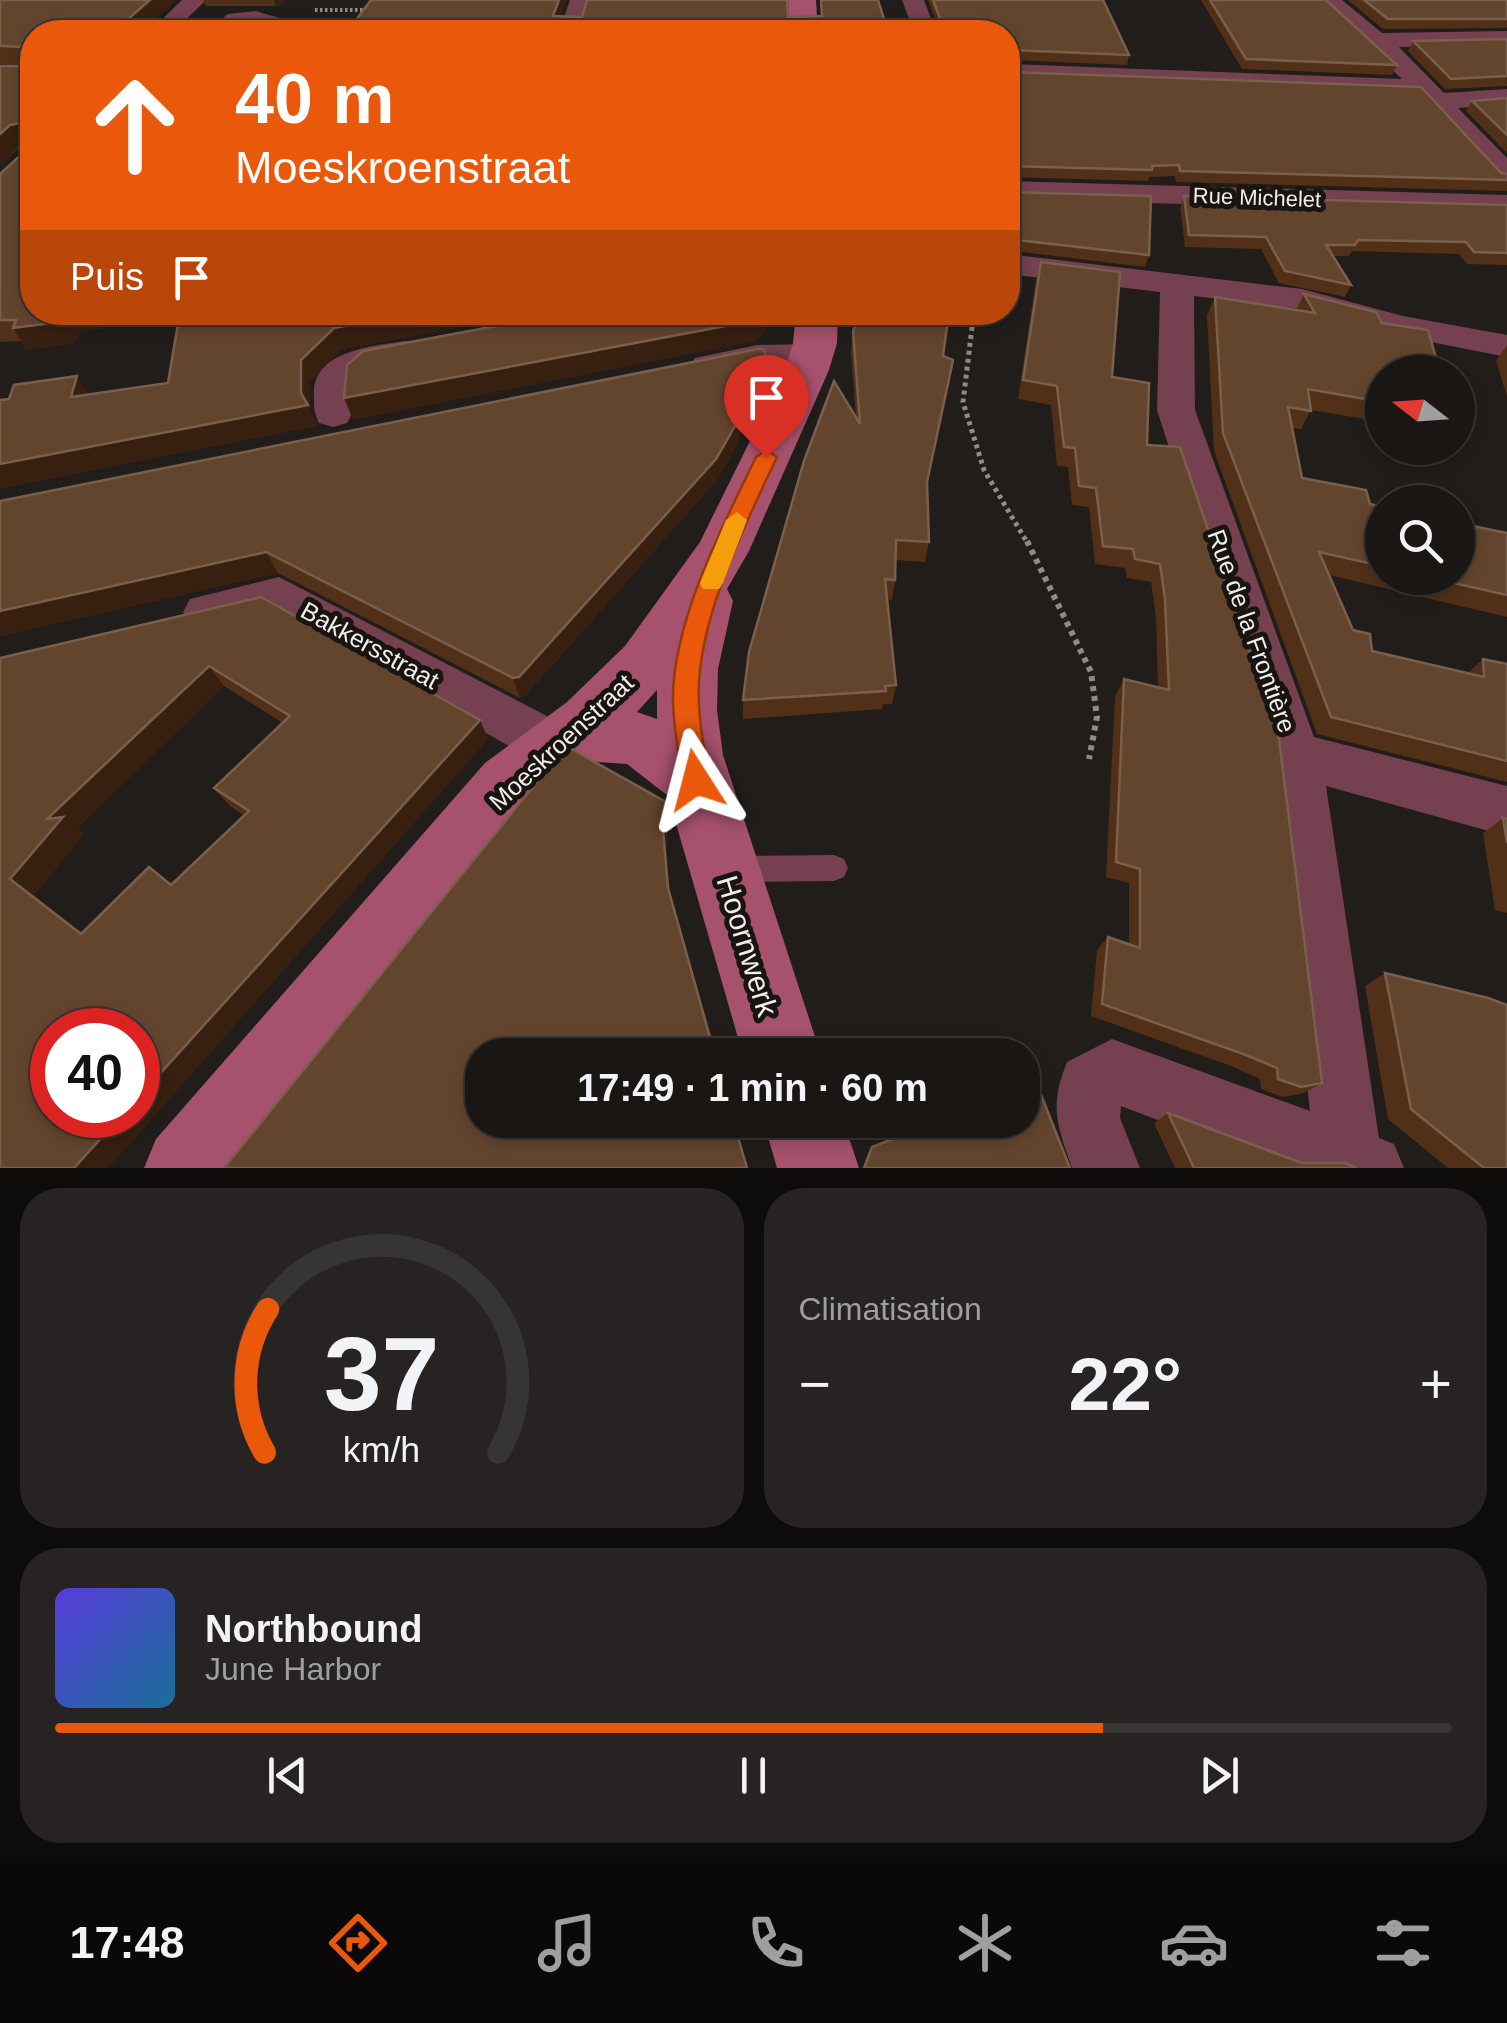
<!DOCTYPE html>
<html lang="fr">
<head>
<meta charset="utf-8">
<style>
  body { margin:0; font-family:Arial,sans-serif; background:#262322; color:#f1f3f6; height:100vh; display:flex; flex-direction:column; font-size:38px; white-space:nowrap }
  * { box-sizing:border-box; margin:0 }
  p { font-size:32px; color:#9f9fa0 }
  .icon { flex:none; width:55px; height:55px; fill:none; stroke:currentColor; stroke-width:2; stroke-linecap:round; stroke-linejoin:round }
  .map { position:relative; height:1168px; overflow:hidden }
  .drawer { display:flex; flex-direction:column; gap:20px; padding:20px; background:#0e0c0b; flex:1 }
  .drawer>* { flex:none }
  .guide { position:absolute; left:20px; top:20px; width:1000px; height:305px; border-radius:40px; box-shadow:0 5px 15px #0003,0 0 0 2px #373534; background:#ea580c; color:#fff; overflow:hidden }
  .needle { width:65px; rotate:287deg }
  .buttons { position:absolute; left:1365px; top:355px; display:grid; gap:20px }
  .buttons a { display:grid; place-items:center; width:110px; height:110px; border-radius:50%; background:#191614; box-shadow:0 5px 15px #0003,0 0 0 2px #373534; font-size:50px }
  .speed { position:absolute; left:30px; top:1008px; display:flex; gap:20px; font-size:50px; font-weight:700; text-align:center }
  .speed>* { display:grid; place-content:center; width:130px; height:130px; border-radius:50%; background:#191614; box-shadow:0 5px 15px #0003,0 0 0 2px #373534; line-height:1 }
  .speed .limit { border:15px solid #d22; background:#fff; color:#111 }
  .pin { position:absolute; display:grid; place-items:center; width:85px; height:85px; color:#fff; margin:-102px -42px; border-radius:50% 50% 50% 0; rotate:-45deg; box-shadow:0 0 10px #0007 }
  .pin .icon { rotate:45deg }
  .me { position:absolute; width:110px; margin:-55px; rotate:351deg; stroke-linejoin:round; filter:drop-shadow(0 0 8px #0008) }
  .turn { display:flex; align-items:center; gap:35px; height:210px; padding:0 50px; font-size:45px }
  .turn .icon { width:130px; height:130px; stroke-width:2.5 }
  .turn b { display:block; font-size:70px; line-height:85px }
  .then { display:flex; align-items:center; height:95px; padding:0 50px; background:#0003; gap:20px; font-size:38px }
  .big { font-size:75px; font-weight:700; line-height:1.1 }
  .drawer .card { flex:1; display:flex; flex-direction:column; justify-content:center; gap:15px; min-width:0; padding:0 35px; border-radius:40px; background:#262322 }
  .drawer .dial { align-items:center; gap:0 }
  .dial svg { height:260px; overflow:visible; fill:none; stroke:#373534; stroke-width:7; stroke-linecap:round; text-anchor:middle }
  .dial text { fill:#f1f3f6; stroke:none }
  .song { display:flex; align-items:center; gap:30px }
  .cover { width:120px; height:120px; border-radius:15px; background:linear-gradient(135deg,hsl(250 70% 55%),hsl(200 70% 35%)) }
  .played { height:10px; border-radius:5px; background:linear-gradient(90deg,#ea580c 75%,#373534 75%) }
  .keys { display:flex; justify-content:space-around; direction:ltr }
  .heat { display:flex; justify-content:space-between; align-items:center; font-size:55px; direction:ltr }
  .drawer .tiles { flex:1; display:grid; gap:20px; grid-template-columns:1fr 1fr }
  .card:last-child { grid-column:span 2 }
  .trip { position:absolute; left:465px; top:1038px; width:575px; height:100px; border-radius:40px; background:#191614; box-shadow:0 5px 15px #0003,0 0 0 2px #373534; font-weight:700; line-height:100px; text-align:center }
  .tabs { display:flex; height:160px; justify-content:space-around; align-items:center; background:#0a0908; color:#9f9fa0 }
  .tabs .icon { width:70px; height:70px }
  .tabs .on { color:#ea580c }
  .tabs b { font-size:45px; color:#f1f3f6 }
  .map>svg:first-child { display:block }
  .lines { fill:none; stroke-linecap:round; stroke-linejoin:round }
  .path-far3 { stroke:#8f8b89; stroke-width:4; stroke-dasharray:2.5 2.5; stroke-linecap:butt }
  .path-far2 { stroke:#8f8b89; stroke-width:5; stroke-dasharray:4 4; stroke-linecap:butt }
  .path-far1 { stroke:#8f8b89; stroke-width:6; stroke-dasharray:5 5; stroke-linecap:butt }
  .path { stroke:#8f8b89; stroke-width:9; stroke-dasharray:6 6; stroke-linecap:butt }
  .lane { fill:#754050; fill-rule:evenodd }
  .street { fill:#754050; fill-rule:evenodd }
  .secondary { fill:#a6516d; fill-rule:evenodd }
  .wall { fill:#523017; fill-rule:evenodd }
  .shaded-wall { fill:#37200f }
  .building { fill:#63452e; stroke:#7a5f4c; stroke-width:2.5; fill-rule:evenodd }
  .route { fill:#ea580c; stroke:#983908; stroke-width:2.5 }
  .slow { fill:#f59e0b }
  .labels { text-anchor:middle; stroke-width:10; stroke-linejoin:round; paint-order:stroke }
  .far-street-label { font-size:22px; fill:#f2eeec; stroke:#181411 }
  .street-label { font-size:25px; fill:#f2eeec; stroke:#181411 }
  .near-street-label { font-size:30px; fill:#f2eeec; stroke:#181411 }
</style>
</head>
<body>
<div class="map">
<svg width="1507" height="1168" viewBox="0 0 1507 1168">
  <rect width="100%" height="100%" fill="#211d1a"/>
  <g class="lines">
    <g class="path-far3">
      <polyline points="315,10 366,10"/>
      <polyline points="973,321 974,312"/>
    </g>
    <polyline class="path-far2" points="973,319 963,402 984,470 1028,544"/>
    <polyline class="path-far1" points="1027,541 1091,672 1097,717 1089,759"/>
    <g class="path">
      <polyline points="1022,1071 1042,1070"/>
      <polyline points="871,1133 904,1120"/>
    </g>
    <g class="lane">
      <path d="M256,11C274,17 293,20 308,32C294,33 282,23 268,27C250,30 229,39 212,27L228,14ZM254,18L260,21L243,28L226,26L235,19Z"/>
      <polygon points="834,855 844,859 848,868 844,877 834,881 732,882 722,878 718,869 722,860 732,856"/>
    </g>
    <g class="street">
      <polygon points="182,0 206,0 173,32 149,32"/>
      <polygon points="570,0 592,0 582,32 559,32"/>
      <polygon points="902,0 924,0 936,32 914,32"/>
      <polygon points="1317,0 1342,0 1382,33 1507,31 1507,45 1399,47 1444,93 1507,89 1507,105 1458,108 1507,158 1507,184 1497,181 1417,94 1008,79 1008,64 1402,79"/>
      <polygon points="1008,181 1507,195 1507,213 1008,199"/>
      <path d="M1008,254L1302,289L1403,316L1507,335V357L1400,336L1300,309L1194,296L1195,410L1314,737L1507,786V836L1326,786L1379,1138L1394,1144L1404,1168H1284L1121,1106L1120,1118L1140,1168H1072C1057,1125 1049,1107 1067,1062L1112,1039L1310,1111L1269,755L1157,410L1160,292L1008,274Z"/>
      <path d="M405,341L418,344L423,352L418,360L369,369L352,385V414L347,423L333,427L319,423C313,412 314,404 314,392C315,350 374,346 405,341Z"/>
      <polygon points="812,344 825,347 830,355 825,363 757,367 708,377 695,374 690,366 695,358 757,345"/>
      <polygon points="279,577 572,729 580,745 572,761 554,767 536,761 274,614 206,630 190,625 183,612 190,599"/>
    </g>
    <g class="secondary">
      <polygon points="788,0 816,0 818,32 790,32"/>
      <path d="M796,312H838L837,343L829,370L749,551L727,589L733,601L718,669L717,710L723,755L821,1055H743L668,796L627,764L598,762L580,764L531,805L238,1168H144L156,1139L485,763L567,702L625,646L700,542L785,370L793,343ZM657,690V719L637,712Z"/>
      <polygon points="763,1120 843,1120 859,1168 777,1168"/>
    </g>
  </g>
  <g class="wall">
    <polygon points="0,0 32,32 32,312 539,312 342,349 310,381 310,410 318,426 90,394 168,383 178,326 165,327 161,320 82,331 73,343 27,350 21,341 0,342 0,174 23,153 23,144 0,165 0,66 24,65 0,64"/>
    <polygon points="203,0 285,0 281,5 276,6 206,6"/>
    <polygon points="928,0 1103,0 1129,55 1127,65 1008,60 1010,72 1507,174 1507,191 1176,182 1175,176 1149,177 1148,181 1008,177 1010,192 1149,255 1145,267 1014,251 1008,216 1008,32 937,32 938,26"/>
    <polygon points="1201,0 1326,0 1397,65 1392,75 1242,69"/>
    <polygon points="1348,0 1507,0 1507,28 1383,29"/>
    <polygon points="1507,39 1507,86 1445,89 1408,51 1413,41"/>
    <polygon points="1507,98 1507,153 1466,111 1472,101"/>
    <polygon points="1184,196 1507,205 1507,265 1467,264 1459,254 1352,251 1349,256 1333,256 1351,285 1345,297 1279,283 1261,249 1185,247 1180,208"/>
    <polygon points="1041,262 1112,377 1147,445 1322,1083 1304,1093 1283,1097 1261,1089 1260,1079 1231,1066 1091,1016 1097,950 1108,937 1129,944 1129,883 1106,877 1115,697 1124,679 1158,687 1156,617 1151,582 1127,578 1125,568 1095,564 1089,507 1072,505 1068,467 1057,466 1051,405 1018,399 1036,281"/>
    <polygon points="1304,294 1382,372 1382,422 1311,410 1301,429 1293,428 1302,478 1370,504 1382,507 1382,578 1458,578 1507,533 1507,617 1329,575 1353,630 1372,651 1468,673 1483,659 1507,664 1507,782 1317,734 1214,451 1207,315 1215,297 1296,310"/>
    <polygon points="853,331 927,484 929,542 925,562 896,560 895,580 892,600 887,599 896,685 892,704 883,704 882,709 743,719 743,700 856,417 851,351"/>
    <polygon points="1507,345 1507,397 1496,361"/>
    <polygon points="767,357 766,378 740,425 739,441 717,480 525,696 520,698 278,573 0,636 0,501"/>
    <path d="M261,597L480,720L488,739L108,1168H0V658ZM224,686L283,723L214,788L230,806L245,816L171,885L82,933L34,895L84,834L77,828Z"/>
    <polygon points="1503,818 1507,819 1507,913 1495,910 1483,833"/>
    <polygon points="1385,973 1507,1168 1448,1168 1388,1119 1365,986"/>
    <polygon points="1168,1113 1302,1163 1357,1168 1175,1168 1154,1123"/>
  </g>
  <g class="shaded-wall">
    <polygon points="150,0 176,0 142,32 113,32"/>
    <polygon points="273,0 285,0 281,5 276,6"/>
    <polygon points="559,0 567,0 556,32 553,16"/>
    <polygon points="20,123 31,142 21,144 0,165 0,134 10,125"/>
    <polygon points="67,312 187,312 193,324 165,327 161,320 82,331 73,343 27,350 13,328"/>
    <polygon points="421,312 539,312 342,349 310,381 310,410 318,426 0,489 0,464 301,393 301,360 334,328"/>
    <polygon points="763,312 779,312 757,341 353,420 344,398"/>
    <polygon points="767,357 766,378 740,425 739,441 717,480 525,696 520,698 513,678 733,418"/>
    <polygon points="77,376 91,397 71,397"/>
    <polygon points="266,552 278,573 0,636 0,611"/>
    <polygon points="209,666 224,686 77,828 84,834 34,895 103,949 10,879 47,819"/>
    <polygon points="480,720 488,739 108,1168 74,1168 122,1115 138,1115 138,1098"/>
    <polygon points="666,802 669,827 666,853 672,911 663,829"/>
  </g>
  <g class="building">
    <polygon points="0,0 150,0 113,32 32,32 32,312 67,312 59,322 13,328 16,320 0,320 0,174 23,153 24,126 20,123 10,125 0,134 0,66 24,66 25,47 0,46"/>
    <polygon points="371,0 559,0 553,16 582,17 587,0 787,0 788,17 822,16 821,0 878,0 888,32 347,32"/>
    <polygon points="933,0 1103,0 1129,55 1010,50 1008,53 1008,32 941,32 938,26 941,21"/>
    <polygon points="1210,0 1326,0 1397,65 1246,59"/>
    <polygon points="1364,0 1507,0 1507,19 1388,19"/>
    <polygon points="1507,39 1507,76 1451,79 1413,41"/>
    <polygon points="1008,61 1010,72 1421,87 1501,173 1507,174 1507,180 1180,171 1179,165 1152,166 1152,170 1010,166 1008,169"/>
    <polygon points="1507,98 1507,135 1472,101"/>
    <polygon points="1008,176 1010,192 1151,196 1149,255 1017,240 1008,193"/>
    <polygon points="1184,196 1507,205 1507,253 1474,252 1466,242 1358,240 1355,245 1326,245 1351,285 1285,271 1266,237 1189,235"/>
    <polygon points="1041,262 1120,272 1112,377 1149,383 1147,445 1180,447 1279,739 1322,1083 1301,1087 1278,1079 1277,1068 1246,1055 1102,1004 1108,937 1140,948 1140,869 1116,862 1124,679 1169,690 1165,599 1160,564 1135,559 1133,549 1103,546 1096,488 1079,486 1075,448 1064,447 1057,386 1023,380"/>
    <polygon points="1304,294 1376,312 1382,323 1428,330 1440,372 1382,372 1382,402 1308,389 1311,411 1288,407 1302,478 1366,490 1370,504 1382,507 1382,566 1319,552 1353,630 1370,634 1372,651 1484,677 1483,659 1507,664 1507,761 1331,717 1223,433 1215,297 1315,313"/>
    <polygon points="180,312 421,312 334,328 301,360 301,393 308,405 0,464 0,400 9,399 14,385 77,376 71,397 168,383"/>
    <polygon points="562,312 763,312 757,320 344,398 347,365 363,351 560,314"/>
    <polygon points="860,312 949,312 943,356 953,360 927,482 929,542 896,540 895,580 885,579 896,685 885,686 886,691 743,700 749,652 804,461 834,381 860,424 853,331"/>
    <polygon points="758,349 763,349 767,357 740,404 733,418 739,419 716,459 519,677 513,678 266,552 0,611 0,501"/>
    <polygon points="1458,523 1507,533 1507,595 1431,578 1458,578"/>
    <path d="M261,597L480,720L138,1098V1030H52V1115H122L74,1168H0V658ZM209,666L290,716L214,788L249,811L171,885L149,867L81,934L10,879L63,817L47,819Z"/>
    <polygon points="568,747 666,802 663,829 668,888 715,1055 482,1055 482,1120 733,1120 747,1168 224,1168 562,751"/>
    <polygon points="1503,818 1507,819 1507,843"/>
    <polygon points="1385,973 1488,998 1507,1005 1507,1168 1484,1168 1411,1109"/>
    <polygon points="1036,1082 1070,1168 864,1168 872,1147 940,1120 1022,1120 1022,1087"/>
    <polygon points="1168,1113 1302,1163 1345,1163 1357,1168 1194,1168"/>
  </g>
  <path class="route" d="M766,450L777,457C744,527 694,626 699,704C700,729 705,755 709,780L705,788L696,792L686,788L682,780C679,755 674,729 673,703C671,625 722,527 756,457Z"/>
  <polygon class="slow" points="737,512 747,520 723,583 719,589 703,589 700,583 726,520"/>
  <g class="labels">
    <g class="far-street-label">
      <text transform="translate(1257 197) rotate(2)" y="8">Rue Michelet</text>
    </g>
    <g class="street-label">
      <text transform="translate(1252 631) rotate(70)" y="9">Rue de la Frontière</text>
      <text transform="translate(370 645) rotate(29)" y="9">Bakkersstraat</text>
      <text transform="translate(561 742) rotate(-43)" y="9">Moeskroenstraat</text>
    </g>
    <g class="near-street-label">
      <text transform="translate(747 946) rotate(73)" y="10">Hoornwerk</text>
    </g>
  </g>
</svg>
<div class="buttons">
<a><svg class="needle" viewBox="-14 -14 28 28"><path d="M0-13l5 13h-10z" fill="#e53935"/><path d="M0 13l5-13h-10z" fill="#9f9fa0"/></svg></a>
<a><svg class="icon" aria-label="search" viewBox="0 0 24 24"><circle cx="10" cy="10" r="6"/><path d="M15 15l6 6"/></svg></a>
</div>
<div class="speed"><div class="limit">40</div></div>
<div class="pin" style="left:766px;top:457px;background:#d93025"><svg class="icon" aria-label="arrive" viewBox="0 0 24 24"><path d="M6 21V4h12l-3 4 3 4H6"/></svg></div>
<svg class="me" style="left:696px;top:780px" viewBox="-20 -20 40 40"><path d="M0-17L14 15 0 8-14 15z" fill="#ea580c" stroke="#fff" stroke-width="4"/></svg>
<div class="trip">17:49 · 1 min · 60 m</div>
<div class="guide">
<div class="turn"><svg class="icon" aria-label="ahead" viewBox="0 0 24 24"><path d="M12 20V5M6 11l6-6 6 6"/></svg><div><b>40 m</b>Moeskroenstraat</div></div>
<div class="then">Puis<svg class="icon" aria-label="arrive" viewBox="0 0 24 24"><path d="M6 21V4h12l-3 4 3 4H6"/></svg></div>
</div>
</div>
<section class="drawer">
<div class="tiles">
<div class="card dial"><svg viewBox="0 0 100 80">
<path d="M14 69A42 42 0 1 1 86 69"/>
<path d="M14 69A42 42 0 0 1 15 25" stroke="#ea580c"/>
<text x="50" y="56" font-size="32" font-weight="700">37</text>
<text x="50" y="72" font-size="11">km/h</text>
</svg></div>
<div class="card"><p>Climatisation</p>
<div class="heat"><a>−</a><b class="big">22°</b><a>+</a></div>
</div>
<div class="card">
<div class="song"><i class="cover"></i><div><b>Northbound</b><p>June Harbor</p></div></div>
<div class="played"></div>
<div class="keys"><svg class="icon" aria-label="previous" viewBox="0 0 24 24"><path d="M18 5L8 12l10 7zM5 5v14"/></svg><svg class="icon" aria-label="pause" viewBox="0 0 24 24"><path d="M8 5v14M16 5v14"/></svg><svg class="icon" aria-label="next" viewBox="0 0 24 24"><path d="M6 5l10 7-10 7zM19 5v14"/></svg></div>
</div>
</div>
</section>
<nav class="tabs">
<b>17:48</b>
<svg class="icon on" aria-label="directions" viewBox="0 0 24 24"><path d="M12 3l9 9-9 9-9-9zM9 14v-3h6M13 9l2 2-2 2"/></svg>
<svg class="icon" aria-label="music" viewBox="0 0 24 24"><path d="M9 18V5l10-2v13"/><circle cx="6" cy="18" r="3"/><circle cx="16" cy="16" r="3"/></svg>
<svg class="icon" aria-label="phone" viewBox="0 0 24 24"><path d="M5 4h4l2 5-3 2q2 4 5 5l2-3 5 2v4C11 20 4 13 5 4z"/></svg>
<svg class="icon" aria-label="climate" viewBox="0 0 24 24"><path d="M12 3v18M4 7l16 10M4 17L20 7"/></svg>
<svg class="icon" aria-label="car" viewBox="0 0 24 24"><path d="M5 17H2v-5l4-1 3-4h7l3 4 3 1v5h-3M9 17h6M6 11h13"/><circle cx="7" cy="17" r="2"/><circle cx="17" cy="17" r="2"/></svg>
<svg class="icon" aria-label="filters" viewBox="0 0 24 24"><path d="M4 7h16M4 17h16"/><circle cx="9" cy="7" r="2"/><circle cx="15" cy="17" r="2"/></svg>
</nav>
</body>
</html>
